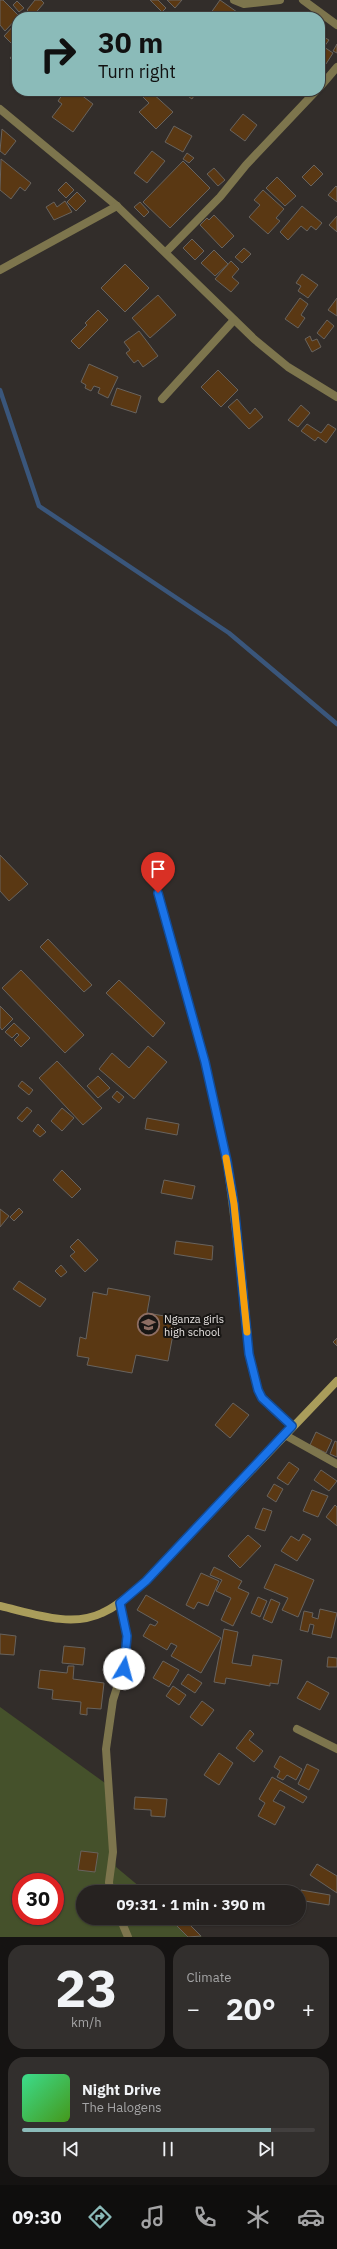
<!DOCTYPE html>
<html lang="en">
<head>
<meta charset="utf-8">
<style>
  body { margin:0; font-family:"IBM Plex Sans",sans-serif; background:#322f2d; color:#f1f3f6; height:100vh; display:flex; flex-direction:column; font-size:15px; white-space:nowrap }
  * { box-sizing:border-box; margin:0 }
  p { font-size:13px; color:#a4a4a5 }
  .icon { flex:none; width:22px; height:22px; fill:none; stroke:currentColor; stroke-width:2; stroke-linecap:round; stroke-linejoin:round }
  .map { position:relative; height:1937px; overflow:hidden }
  .sheet { display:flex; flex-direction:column; gap:8px; padding:8px; background:#151312; flex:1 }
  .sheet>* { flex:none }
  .banner { position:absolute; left:12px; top:12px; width:313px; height:84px; border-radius:16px; box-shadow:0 1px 3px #0004,0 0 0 1px #423f3e; background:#8bbbb9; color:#111; overflow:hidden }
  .speed { position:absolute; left:12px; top:1873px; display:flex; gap:8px; font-size:20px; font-weight:700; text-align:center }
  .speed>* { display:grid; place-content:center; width:52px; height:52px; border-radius:50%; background:#262220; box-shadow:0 1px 3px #0004,0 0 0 1px #423f3e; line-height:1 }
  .speed .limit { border:6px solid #d22; background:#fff; color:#111 }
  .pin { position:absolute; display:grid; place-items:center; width:34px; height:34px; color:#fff; margin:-41px -17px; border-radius:50% 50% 50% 0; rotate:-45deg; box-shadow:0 0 4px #0007 }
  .pin .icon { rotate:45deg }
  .me { position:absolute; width:44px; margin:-22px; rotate:8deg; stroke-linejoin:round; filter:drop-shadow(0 0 3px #0008) }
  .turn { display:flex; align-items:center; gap:14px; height:84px; padding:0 20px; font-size:18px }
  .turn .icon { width:52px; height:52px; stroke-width:2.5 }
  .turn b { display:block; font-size:28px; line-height:34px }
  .big { font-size:30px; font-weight:700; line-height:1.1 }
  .sheet .card { flex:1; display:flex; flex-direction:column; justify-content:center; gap:6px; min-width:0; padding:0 14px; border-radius:16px; background:#322f2d }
  .sheet .dial { align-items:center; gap:0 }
  .dial b { font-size:52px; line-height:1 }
  .song { display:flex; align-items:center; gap:12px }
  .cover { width:48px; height:48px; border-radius:6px; background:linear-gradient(135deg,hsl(150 70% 55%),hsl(100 70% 35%)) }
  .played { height:4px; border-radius:2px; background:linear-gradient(90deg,#8bbbb9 85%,#423f3e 85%) }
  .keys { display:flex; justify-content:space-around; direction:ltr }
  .heat { display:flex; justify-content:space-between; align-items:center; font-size:22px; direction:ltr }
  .sheet .tiles { flex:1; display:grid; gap:8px; grid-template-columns:1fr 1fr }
  .card:last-child { grid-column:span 2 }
  .trip { position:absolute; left:76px; top:1885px; width:230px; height:40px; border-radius:20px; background:#262220; box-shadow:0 1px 3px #0004,0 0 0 1px #423f3e; font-weight:700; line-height:40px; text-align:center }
  .tabs { display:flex; height:64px; justify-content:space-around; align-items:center; background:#0f0e0d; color:#a4a4a5 }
  .tabs .icon { width:28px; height:28px }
  .tabs .current { color:#8bbbb9 }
  .tabs b { font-size:18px; color:#f1f3f6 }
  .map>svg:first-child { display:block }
  .green { fill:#45512b; fill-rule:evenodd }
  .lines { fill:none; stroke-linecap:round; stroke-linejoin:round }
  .stream { stroke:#3a567b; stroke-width:4.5 }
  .building { fill:#5a3813; stroke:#68635e }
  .street { stroke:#7d754d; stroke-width:8 }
  .secondary { stroke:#aa9d5b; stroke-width:8 }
  .route-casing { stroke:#114b97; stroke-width:10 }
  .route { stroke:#1a73e8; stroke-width:7 }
  .slow { stroke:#f59e0b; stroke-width:7 }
  .labels { text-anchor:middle; stroke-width:4; stroke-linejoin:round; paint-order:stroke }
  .poi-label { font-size:11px; fill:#e6e2e0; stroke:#181614; text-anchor:start }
</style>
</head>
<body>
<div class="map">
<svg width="337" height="1937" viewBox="0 0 337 1937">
  <rect width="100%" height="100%" fill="#322d2a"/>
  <path class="green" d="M0,1707L105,1783L116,1867L146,1892H83V1918H179L202,1937H0ZM21,1882H55V1916H21Z"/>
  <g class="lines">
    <polyline class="stream" points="0,390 39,506 229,633 337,724"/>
  </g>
  <g class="building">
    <polygon points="0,0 3,0 19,16 5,31 0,25"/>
    <polygon points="35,0 41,0 44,3 33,16 27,10"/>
    <polygon points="150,0 158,0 166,8 162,12"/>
    <polygon points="167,0 182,0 175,8"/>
    <polygon points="220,0 244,17 208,17"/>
    <polygon points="17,1 24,8 19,12 13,5"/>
    <polygon points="17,22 17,37 11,43 4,36"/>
    <polygon points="320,35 329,40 324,47 333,53 326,64 320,61"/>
    <polygon points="337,44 337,53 333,51"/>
    <polygon points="17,50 17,64 10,58"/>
    <polygon points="65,91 76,91 93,104 73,132 52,117 62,104 58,101"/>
    <polygon points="133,91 144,91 140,96"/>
    <polygon points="150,91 173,112 156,129 139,112 149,103 143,97"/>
    <polygon points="172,91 197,91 192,99 182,92 180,96"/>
    <polygon points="243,114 257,125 245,141 230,130"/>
    <polygon points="174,126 192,136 183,152 165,142"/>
    <polygon points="2,129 16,141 5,155 0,151"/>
    <polygon points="152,151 165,161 147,183 134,173"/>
    <polygon points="187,153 194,158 189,163 183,159"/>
    <polygon points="1,159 31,183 25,191 20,187 11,199 0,190"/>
    <polygon points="183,161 210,188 170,228 143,202"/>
    <polygon points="314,165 323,174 311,186 302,177"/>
    <polygon points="214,168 225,180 218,186 207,174"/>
    <polygon points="277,177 296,196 285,206 266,188"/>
    <polygon points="66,182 74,190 66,198 58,190"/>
    <polygon points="336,186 337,187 337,202 328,195"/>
    <polygon points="263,190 284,209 276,218 280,221 268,234 249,217 260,205 254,200"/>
    <polygon points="77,192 86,201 76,211 67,202"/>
    <polygon points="65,201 72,212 54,220 46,207 54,202 57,207"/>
    <polygon points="140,202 149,212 144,217 134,207"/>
    <polygon points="302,206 322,223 316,230 311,226 307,231 301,226 288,240 280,232"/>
    <polygon points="214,215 234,236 222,248 200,225 207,218 209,220"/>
    <polygon points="337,216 337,232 329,225"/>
    <polygon points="192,239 204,251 195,260 183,248"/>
    <polygon points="244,248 251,254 242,263 235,257"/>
    <polygon points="214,250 228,264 215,276 201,263"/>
    <polygon points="231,261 239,269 232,277 239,283 231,292 215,279"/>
    <polygon points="125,264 149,288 125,312 101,288"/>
    <polygon points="302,274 318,285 308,298 298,291 301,286 296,283"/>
    <polygon points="158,295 176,315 150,338 132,318"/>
    <polygon points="300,298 308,304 301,315 305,318 298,328 285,319"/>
    <polygon points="337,298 337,316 328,310"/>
    <polygon points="98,310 108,320 79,349 71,341 87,325 85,323"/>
    <polygon points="327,320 334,326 324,339 317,333"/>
    <polygon points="139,331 158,356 143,367 138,360 134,363 126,353 130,350 124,342"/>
    <polygon points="310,336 312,341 317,339 321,347 312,352 305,339"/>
    <polygon points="89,364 118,377 108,398 98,393 100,388 94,386 91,391 85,388 86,385 81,382"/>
    <polygon points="218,370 238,390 221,407 201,387"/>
    <polygon points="117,388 141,396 136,413 111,405"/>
    <polygon points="237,399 250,414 255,408 263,417 249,429 228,407"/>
    <polygon points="301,405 310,413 298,427 288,420"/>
    <polygon points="307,424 321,433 328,424 336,429 326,443 318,437 315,441 301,431"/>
    <polygon points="0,855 28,884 9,901 0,891"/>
    <polygon points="48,939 92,985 84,992 40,947"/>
    <polygon points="21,970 84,1035 65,1053 2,988"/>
    <polygon points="119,980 165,1023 153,1037 106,993"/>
    <polygon points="0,1006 13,1019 2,1030 0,1027"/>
    <polygon points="14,1023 30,1038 21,1047 14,1040 19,1035 17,1033 12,1038 5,1032"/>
    <polygon points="148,1046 167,1062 134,1099 99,1069 112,1053 129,1068"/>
    <polygon points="57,1061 102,1108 83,1125 39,1078"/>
    <polygon points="98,1076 110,1088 98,1098 87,1086"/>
    <polygon points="22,1081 33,1090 29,1095 18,1086"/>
    <polygon points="117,1091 124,1097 119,1103 112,1097"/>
    <polygon points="27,1107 32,1111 22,1122 17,1118"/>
    <polygon points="62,1108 74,1118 62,1131 51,1121"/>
    <polygon points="147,1118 179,1124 177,1135 145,1129"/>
    <polygon points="38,1124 46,1132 40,1137 33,1131"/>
    <polygon points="62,1170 81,1189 72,1198 53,1180"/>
    <polygon points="164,1180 195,1186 192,1199 161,1193"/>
    <polygon points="19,1208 23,1212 14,1221 10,1217"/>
    <polygon points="0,1209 9,1216 0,1227"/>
    <polygon points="78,1239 98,1260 85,1272 70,1256 75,1252 70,1247"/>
    <polygon points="176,1241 213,1246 212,1260 174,1254"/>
    <polygon points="61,1265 67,1272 61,1277 55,1271"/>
    <polygon points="19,1281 46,1299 40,1307 13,1289"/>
    <polygon points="108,1288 150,1296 147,1313 176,1318 168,1361 136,1355 132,1373 87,1365 89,1358 77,1356 80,1337 86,1339 93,1292 107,1295"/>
    <polygon points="337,1338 337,1346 333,1342"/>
    <polygon points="233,1403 249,1415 230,1438 215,1425"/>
    <polygon points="316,1432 332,1440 326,1453 310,1445"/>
    <polygon points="335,1441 337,1442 337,1457 330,1454"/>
    <polygon points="289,1462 299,1469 288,1485 277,1478"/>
    <polygon points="321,1470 337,1481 329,1491 314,1480"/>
    <polygon points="274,1484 283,1489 276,1502 267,1496"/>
    <polygon points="312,1490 328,1496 318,1517 303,1511"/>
    <polygon points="335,1505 337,1507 337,1526 326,1517"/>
    <polygon points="263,1508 272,1511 265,1531 255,1528"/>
    <polygon points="303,1534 311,1539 297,1561 281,1551 291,1536 299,1541"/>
    <polygon points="248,1535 261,1546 240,1568 228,1556"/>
    <polygon points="275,1564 314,1580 298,1617 282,1610 288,1598 264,1588"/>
    <polygon points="214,1567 242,1581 238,1588 249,1593 233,1626 221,1620 231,1598 216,1591 222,1580 210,1575"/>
    <polygon points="201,1573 219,1581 208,1606 198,1602 194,1609 186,1605"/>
    <polygon points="146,1595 221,1638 201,1673 171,1656 177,1646 171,1643 167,1650 143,1636 150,1624 155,1626 158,1622 137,1610"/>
    <polygon points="258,1597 267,1601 260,1617 251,1613"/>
    <polygon points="271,1599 280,1603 272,1623 263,1619"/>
    <polygon points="320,1609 337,1613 331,1638 312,1634 314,1625 310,1624 308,1632 300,1630 304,1611 313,1613 312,1617 318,1619"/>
    <polygon points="224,1629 238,1632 232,1663 251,1666 253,1655 282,1660 278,1684 270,1683 270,1686 226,1678 225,1684 214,1682"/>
    <polygon points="0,1634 16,1636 14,1655 0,1654"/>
    <polygon points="64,1646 85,1648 83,1665 62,1663"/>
    <polygon points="328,1657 337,1658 337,1667 327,1667"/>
    <polygon points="163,1661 179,1670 169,1687 153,1678"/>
    <polygon points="68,1666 74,1666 73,1679 104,1683 101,1709 87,1708 87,1715 80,1714 81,1702 52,1699 53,1690 38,1688 40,1670 67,1673"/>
    <polygon points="188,1674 202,1683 195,1693 181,1684"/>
    <polygon points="307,1681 329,1693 320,1710 297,1698"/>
    <polygon points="173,1686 186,1695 179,1705 166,1696"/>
    <polygon points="202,1701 214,1710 202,1726 190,1717"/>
    <polygon points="250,1730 254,1734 249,1740 263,1751 254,1762 236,1748"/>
    <polygon points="219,1753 233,1763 219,1785 204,1775"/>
    <polygon points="280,1756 302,1769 296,1780 287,1775 283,1780 277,1777 280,1771 274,1767"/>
    <polygon points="307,1764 319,1770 309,1790 298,1784"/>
    <polygon points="272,1777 307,1797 303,1803 280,1790 273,1801 285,1807 275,1825 258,1816 265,1803 259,1799"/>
    <polygon points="135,1797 167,1799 165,1817 151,1816 151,1810 134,1809"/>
    <polygon points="81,1851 98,1853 95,1872 78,1870"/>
    <polygon points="317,1864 337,1876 337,1893 310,1875"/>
    <polygon points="240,1887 267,1889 267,1892 240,1892"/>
    <polygon points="301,1890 330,1895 329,1905 299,1900"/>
    <polygon points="143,1918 156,1918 149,1924"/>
    <polygon points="180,1918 211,1918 212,1919 205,1926 198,1919 191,1926 201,1936 188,1937 175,1924"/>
  </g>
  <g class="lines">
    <g class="street">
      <polyline points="234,0 244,4 280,0"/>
      <polyline points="303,0 337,25"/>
      <polyline points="320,87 337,67"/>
      <polyline points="0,109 117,206 254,339 288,367 337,397"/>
      <polyline points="166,252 220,197 246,165 316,91"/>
      <polyline points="0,270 117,206"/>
      <polyline points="162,399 234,320"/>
      <polyline points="158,893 205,1062 227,1161 243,1287 249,1354 258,1390 262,1398 292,1426"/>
      <polyline points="285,1435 337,1464"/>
      <polyline points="297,1729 337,1749"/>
      <polyline points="110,1892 109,1882 113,1852 106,1749 113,1700 127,1656 127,1637 120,1603"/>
      <polyline points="120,1918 128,1937"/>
    </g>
    <path class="secondary" d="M0,1606C31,1613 71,1628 102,1613C119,1606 132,1592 146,1581L337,1381"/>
  </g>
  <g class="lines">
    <defs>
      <polyline id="route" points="124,1669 127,1636 120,1603 146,1581 292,1426 262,1398 258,1390 249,1354 234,1204 227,1161 205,1062 158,893"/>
    </defs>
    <use href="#route" class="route-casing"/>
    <use href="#route" class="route"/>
    <polyline class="slow" points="226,1158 234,1204 247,1332"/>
  </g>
  <defs>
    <symbol id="school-ring" viewBox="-11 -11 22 22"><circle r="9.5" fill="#181614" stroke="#8d6e63" stroke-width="1.5"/><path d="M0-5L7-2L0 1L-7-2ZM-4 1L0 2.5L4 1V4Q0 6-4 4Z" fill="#8d6e63"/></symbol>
  </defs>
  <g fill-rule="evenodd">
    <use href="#school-ring" x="136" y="1312" width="25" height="25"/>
  </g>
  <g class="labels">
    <g class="poi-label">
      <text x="164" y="1323">Nganza girls<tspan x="164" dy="13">high school</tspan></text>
    </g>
  </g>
</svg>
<div class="speed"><div class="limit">30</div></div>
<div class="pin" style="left:158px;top:893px;background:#d93025"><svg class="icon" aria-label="arrive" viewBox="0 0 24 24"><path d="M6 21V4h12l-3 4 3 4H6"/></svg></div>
<svg class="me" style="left:124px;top:1669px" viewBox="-20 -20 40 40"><circle r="19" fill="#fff"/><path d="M0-13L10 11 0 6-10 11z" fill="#1a73e8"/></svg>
<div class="trip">09:31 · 1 min · 390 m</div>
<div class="banner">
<div class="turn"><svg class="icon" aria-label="right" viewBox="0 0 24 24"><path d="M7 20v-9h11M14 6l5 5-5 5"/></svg><div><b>30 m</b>Turn right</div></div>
</div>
</div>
<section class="sheet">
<div class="tiles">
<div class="card dial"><b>23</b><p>km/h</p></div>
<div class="card"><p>Climate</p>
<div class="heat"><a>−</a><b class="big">20°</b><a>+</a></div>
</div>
<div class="card">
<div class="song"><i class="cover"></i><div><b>Night Drive</b><p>The Halogens</p></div></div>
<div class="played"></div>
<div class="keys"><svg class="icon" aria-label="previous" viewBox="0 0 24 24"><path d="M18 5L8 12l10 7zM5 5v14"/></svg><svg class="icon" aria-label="pause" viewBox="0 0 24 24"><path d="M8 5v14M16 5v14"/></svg><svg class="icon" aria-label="next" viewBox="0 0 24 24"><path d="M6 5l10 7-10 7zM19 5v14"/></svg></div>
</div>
</div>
</section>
<nav class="tabs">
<b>09:30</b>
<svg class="icon current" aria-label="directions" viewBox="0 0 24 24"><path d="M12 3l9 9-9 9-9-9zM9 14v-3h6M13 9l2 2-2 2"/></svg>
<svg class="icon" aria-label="music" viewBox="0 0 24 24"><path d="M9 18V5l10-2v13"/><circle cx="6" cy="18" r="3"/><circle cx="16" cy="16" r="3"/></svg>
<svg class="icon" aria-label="phone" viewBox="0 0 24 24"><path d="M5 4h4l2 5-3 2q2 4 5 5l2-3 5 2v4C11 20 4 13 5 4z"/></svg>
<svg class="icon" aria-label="climate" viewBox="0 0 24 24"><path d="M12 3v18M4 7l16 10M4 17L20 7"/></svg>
<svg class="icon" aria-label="car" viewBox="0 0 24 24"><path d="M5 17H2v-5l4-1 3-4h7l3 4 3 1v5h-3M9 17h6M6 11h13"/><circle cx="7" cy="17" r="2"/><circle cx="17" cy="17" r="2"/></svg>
</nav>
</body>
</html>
